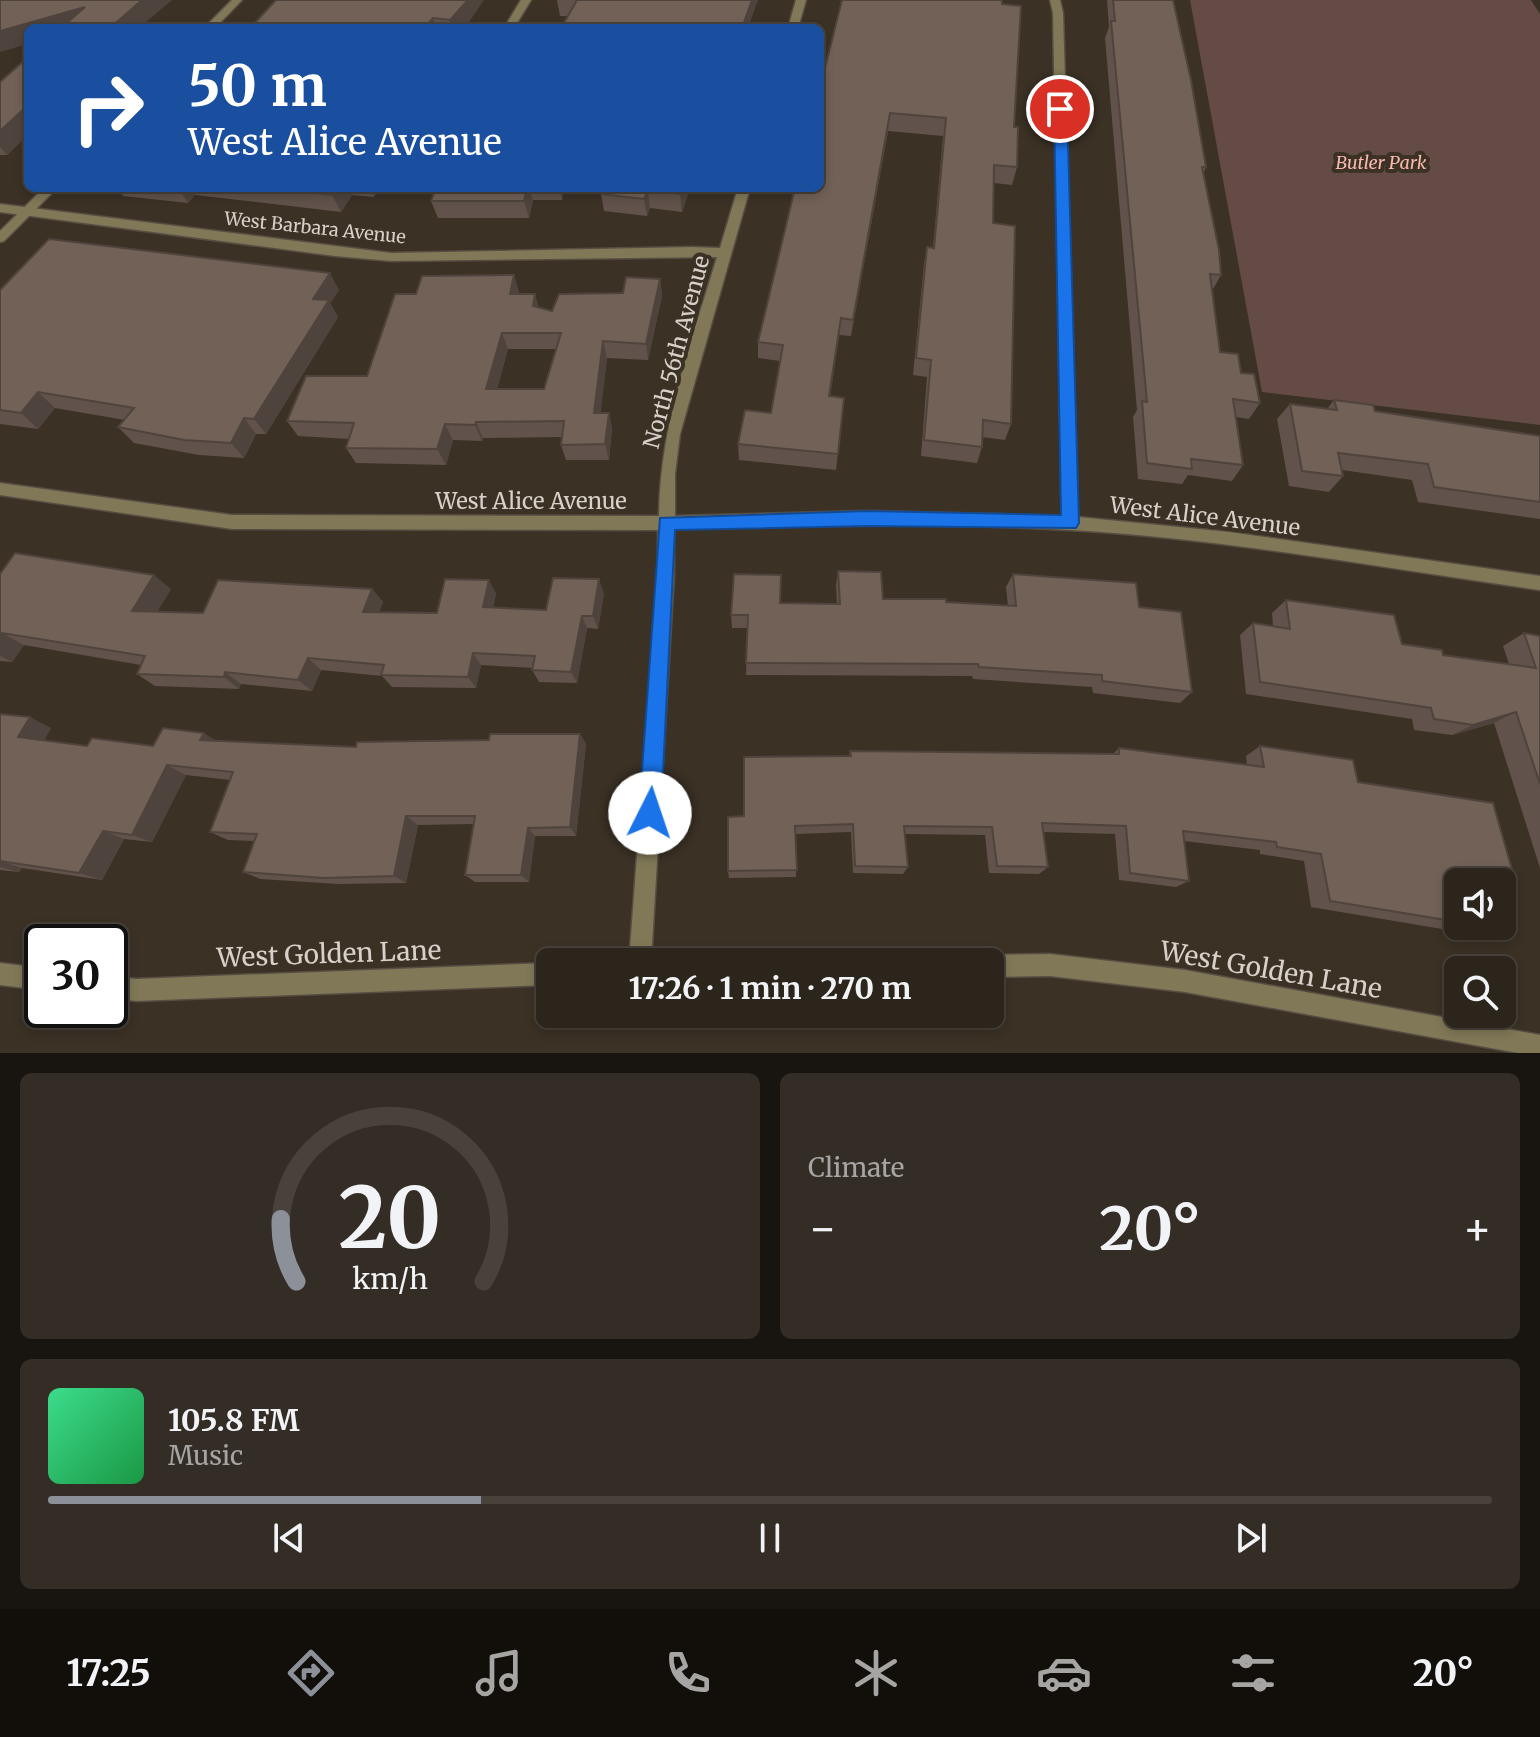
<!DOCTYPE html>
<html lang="en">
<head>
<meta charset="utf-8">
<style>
  body { margin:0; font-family:Merriweather,serif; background:#342d25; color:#f1f3f6; height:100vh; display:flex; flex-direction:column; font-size:30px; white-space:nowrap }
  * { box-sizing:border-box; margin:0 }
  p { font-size:26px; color:#a6a5a3 }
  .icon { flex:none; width:44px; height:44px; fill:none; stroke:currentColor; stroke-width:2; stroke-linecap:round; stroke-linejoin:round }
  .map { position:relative; height:1053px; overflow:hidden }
  .details { display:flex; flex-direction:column; gap:20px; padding:20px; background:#18140f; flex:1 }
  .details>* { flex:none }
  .top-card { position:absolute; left:24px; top:24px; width:800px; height:168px; border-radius:12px; box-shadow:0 4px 12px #0003,0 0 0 2px #48423b; background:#1a4fa0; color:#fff; overflow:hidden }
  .buttons { position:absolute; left:1444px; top:868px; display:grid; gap:16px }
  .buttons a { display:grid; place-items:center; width:72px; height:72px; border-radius:12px; background:#2c251c; box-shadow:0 4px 12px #0003,0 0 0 2px #48423b; font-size:40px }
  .speed { position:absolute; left:24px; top:924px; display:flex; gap:16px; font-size:40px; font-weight:700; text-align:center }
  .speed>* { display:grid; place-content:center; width:104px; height:104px; border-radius:50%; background:#2c251c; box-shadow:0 4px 12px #0003,0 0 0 2px #48423b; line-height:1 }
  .speed .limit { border:4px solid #111; border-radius:12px; background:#fff; color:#111 }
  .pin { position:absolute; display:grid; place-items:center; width:68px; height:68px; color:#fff; margin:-34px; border:4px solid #fff; border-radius:50%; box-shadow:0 2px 8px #0007 }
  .me { position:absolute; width:88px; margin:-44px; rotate:4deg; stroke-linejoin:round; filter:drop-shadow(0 0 6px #0008) }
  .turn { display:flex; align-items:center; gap:28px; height:168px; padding:0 32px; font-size:36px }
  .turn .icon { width:104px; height:104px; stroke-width:2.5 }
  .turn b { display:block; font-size:56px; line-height:68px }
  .big { font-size:60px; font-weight:700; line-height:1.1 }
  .details .tile { flex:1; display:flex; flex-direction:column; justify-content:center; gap:12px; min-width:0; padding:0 28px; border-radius:12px; background:#342d25 }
  .details .dial { align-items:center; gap:0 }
  .dial svg { height:208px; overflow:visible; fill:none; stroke:#48423b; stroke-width:7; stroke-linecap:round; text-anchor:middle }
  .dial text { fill:#f1f3f6; stroke:none }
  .song { display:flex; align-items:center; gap:24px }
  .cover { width:96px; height:96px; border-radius:12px; background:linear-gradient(135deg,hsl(150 70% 55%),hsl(140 70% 35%)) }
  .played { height:8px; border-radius:4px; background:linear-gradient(90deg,#8c9099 30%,#48423b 30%) }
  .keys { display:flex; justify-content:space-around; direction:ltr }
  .heat { display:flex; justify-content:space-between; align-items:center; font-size:44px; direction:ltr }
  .details .tiles { flex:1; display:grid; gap:20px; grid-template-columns:1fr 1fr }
  .tile:last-child { grid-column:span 2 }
  .trip { position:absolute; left:536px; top:948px; width:468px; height:80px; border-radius:12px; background:#2c251c; box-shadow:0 4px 12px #0003,0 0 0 2px #48423b; font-weight:700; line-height:80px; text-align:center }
  .dock { display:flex; height:128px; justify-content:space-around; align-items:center; background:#120f0b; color:#a6a5a3 }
  .dock .icon { width:56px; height:56px }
  .dock .current { color:#8c9099 }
  .dock b { font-size:36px; color:#f1f3f6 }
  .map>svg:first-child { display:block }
  .green { fill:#644b46 }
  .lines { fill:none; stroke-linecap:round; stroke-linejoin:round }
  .minor-casing { stroke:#574e43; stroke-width:3 }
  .tertiary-casing { stroke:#574e43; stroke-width:3 }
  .minor { fill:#807857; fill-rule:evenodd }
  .tertiary { fill:#807857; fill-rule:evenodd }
  .wall { fill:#61534b; fill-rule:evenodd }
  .shaded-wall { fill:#4f443d }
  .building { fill:#716157; stroke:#4f443d; stroke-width:2; fill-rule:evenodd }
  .route { fill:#1a73e8; stroke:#114b97; stroke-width:2 }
  .labels { text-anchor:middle; stroke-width:8; stroke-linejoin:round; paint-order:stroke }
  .far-park-label { font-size:18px; font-style:italic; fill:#f9b8ae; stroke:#3b3125 }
  .far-street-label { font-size:18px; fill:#d7d1c9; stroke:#3b3125 }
  .street-label { font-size:22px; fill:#d7d1c9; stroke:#3b3125 }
  .near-street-label { font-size:26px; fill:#d7d1c9; stroke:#3b3125 }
</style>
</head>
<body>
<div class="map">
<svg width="1540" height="1053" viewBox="0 0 1540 1053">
  <rect width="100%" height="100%" fill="#3b3125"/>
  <polygon class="green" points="1190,0 1531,0 1540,14 1540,425 1262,392"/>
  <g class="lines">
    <defs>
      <g id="minor">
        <polygon points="521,0 531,0 514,28 504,28"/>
        <polygon points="796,0 806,0 798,28 788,28"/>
        <path d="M1050,0H1060L1063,13L1078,517L1229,532L1540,576V590C1384,568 1227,539 1070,530C938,522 806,526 674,529V575L651,962H629L658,575V530L232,529L0,495V483L232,515L659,516C660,425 691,343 717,257L391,261L335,256L0,212V204L391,253L692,247L720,248L738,188H750L680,434L675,474V516L867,511L1062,516L1053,13Z"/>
        <polygon points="1050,954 1185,970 1540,1035 1540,1053 1518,1053 1185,992 1050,976 990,977 990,962 981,962 990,955"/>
        <polygon points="0,963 42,968 42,990 0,985"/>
        <polygon points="550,963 550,985 136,1001 110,998 110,976 136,979"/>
      </g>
      <g id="tertiary">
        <polygon points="232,0 242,0 215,28 204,28"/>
        <polygon points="44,188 57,188 4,241 0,242 0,231"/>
      </g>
    </defs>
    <use href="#minor" class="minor-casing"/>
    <use href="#tertiary" class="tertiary-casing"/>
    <use href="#minor" class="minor"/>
    <use href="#tertiary" class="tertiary"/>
  </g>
  <g class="wall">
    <polygon points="276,0 469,22 464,28 250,28"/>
    <polygon points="557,0 758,0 567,16 560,16"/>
    <polygon points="1107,0 1173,0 1206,167 1204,172 1221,275 1212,291 1220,352 1241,373 1260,403 1249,419 1236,417 1243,465 1232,481 1188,475 1182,484 1138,479 1133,417 1137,410 1105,38 1109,27"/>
    <polygon points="1002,4 1014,127 1017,167 1012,185 994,183 993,223 1011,424 1005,440 982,437 982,447 977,463 921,456 927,377 913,375 924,264 927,247 933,248 943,136 888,131 851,336 839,335 830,396 844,398 836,470 739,460 738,444 771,413 780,361 758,358 758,342 820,88"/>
    <polygon points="28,57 28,135 7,155 0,155 0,82"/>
    <polygon points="117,188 380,188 374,197 352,195 341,212 195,195 188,203 123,196"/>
    <polygon points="436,188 564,188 562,200 533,200 529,218 438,218 431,201"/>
    <polygon points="603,188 690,188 682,212 650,208 647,216 604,211 601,194"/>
    <path d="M514,275L519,294L539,307L552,311L623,293L660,279L662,296L648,360L607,358L600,413H609L612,429L609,460H566L561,445L562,437L483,438L482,441L453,440L446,465L356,463L346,448L349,439L298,436L287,421L367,376L416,294ZM508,349H556L544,389H497Z"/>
    <polygon points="0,290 339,290 330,303 338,317 266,434 256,434 244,458 199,455 134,443 118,427 125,420 55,408 38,429 0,424"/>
    <polygon points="1334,400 1375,411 1540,436 1540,519 1418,502 1412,480 1342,470 1343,476 1329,492 1289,486 1277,419 1290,404 1327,409"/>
    <polygon points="838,571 883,599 1008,606 1006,587 1013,574 1139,607 1192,692 1180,703 1093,693 1092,687 973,679 972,676 746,675 747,628 732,628 731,615 780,603 837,604 836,585"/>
    <polygon points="0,574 171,589 157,612 203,613 372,589 383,602 379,612 437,613 496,593 493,608 546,610 604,593 598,629 587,628 577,683 539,682 532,670 533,668 481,665 476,688 392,687 382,676 321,670 312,691 241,684 239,689 155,686 137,674 141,665 24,645 12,662 0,661"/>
    <polygon points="1286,600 1402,644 1443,655 1509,664 1503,646 1524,633 1540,636 1540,868 1494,723 1452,735 1414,730 1412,719 1246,694 1240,635 1253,623 1273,626 1272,613"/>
    <polygon points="0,714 51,728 44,740 87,746 153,746 216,741 356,747 489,740 580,734 586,744 576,836 535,836 529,882 475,882 465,875 474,824 418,825 406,883 338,884 260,879 243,872 254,841 228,840 210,832 230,780 186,775 152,842 124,839 102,880 22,868 19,872 0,870"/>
    <polygon points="1260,746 1358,782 1517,887 1502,891 1502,882 1458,882 1458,926 1484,927 1460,932 1311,907 1304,861 1260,854 1260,850 1184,841 1189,881 1176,887 1119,880 1115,834 1043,832 1048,867 1039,874 989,873 985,835 905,834 908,867 903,874 853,873 851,832 796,834 796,877 729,878 728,871 744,816 849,756 850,751 1113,754 1119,748 1247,765 1246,756"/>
  </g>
  <g class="shaded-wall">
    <polygon points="142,0 172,0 139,28 110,28"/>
    <polygon points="468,0 484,0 469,22 464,28 453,28 450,20"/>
    <polygon points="752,0 758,0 748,28 742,28"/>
    <polygon points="85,7 82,28 28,28 28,44 0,52 0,31"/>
    <polygon points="433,18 436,28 424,28"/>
    <polygon points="28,105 28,135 7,155 0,147 0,131"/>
    <polygon points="890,113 888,131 851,336 853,320"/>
    <polygon points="178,188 191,188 195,195 188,203"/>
    <polygon points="337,188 349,188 352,195 341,212 332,195"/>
    <polygon points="370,188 380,188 374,197"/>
    <polygon points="527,188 529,188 533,200 529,218 524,201"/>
    <polygon points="559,188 564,188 562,200"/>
    <polygon points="682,188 690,188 682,212 680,194"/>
    <polygon points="648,190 650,208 647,216 644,199"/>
    <polygon points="330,273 339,290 330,303 338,317 266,434 254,419 313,299"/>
    <polygon points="514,275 519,292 515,311 510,294"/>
    <polygon points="660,279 662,296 648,360 646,344"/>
    <polygon points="535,294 540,311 533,306"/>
    <polygon points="841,318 839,335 828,412 829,396"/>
    <polygon points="502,333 508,349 492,405 486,389"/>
    <polygon points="603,341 607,358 599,429 594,413"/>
    <polygon points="38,392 55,408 38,429 21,413"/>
    <polygon points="609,413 612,429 609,460 605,444"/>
    <polygon points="244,418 256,434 244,458 231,443"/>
    <polygon points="476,422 483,438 482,441 475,425"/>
    <polygon points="445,424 453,440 446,465 437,449"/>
    <polygon points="154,575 171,589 149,624 132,611"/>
    <polygon points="599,579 604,593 598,629 593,616"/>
    <polygon points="489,580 496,593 491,620 483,607"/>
    <polygon points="372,589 383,602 374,625 363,612"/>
    <polygon points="582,616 587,628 577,683 571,672"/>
    <polygon points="2,633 24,645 12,662 0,656 0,636"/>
    <polygon points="473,653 481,665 476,688 468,677"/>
    <polygon points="308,658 321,670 312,691 298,680"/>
    <polygon points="225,672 241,684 239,689 224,677"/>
    <polygon points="1516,712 1494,723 1452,735 1473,725"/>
    <polygon points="30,717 51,728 40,748 18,737"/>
    <polygon points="204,733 220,743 200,740"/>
    <polygon points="580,734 586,744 576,836 570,827"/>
    <polygon points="167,765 186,775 152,842 132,835"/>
    <polygon points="406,816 418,825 406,883 394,876"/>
    <polygon points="528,828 535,836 529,882 521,875"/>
    <polygon points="103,831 124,839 102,880 79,873"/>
    <polygon points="0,861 22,868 19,872 0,867"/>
  </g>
  <g class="building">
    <polygon points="0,0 142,0 110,28 61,28 85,7 0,31"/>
    <polygon points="276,0 468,0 450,20 433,18 424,28 250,28"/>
    <polygon points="577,0 752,0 742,28 561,28"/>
    <polygon points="842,0 1002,0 1002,4 1021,6 1014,127 1018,127 1017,167 994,165 993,223 1015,226 1011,424 983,420 982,447 924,440 931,360 916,358 927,247 934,248 946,118 890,113 853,320 841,318 829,396 844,398 838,454 738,444 745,410 771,413 783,345 758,342 795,188 820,188 820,88"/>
    <polygon points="1113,0 1173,0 1191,80 1206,167 1202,167 1219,250 1221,275 1210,274 1220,352 1238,354 1241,373 1254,374 1260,403 1233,399 1243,465 1191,459 1192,469 1147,463 1142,401 1147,402 1111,21 1115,21"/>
    <polygon points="28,57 28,105 0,131 0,82"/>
    <polygon points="275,188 337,188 332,195"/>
    <polygon points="436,188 527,188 524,201 431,201"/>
    <polygon points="603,188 682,188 680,194 648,190 644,199 601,194"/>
    <polygon points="49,239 330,273 313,299 329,300 254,419 244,418 231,443 184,440 118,427 134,408 38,392 21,413 0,410 0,290"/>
    <path d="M514,275L510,294H535L533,306L552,311L559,294L623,293L626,277L660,279L646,344L603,341L594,413H609L605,444L561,445L564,421L476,422L475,425L445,424L437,449L346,448L354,423L287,421L306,376H367L395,294H416L422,276ZM502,333H561L544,389H486Z"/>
    <polygon points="1334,400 1373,405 1375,411 1540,436 1540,502 1434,487 1428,464 1338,453 1343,476 1302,471 1290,404 1337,410"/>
    <polygon points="15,553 154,575 132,611 203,613 218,580 372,589 363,612 437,613 445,579 489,580 483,607 546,610 553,578 599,579 593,616 582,616 571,672 532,670 535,656 473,653 468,677 381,675 384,665 308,658 298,680 225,672 224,677 137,674 145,656 2,633 0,636 0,574"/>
    <polygon points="838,571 881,572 883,599 946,599 946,602 1016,606 1013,574 1136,583 1139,607 1181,612 1192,692 1102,681 1102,675 979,667 978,664 746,663 748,615 731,615 734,574 781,575 780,603 840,604"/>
    <polygon points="1286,600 1394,615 1402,644 1442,650 1443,655 1536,668 1524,633 1540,636 1540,784 1516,712 1473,725 1434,719 1431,708 1260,682 1253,623 1290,629"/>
    <polygon points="0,714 30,717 18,737 87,746 92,738 153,746 163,728 204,733 200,740 356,747 357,742 489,740 490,734 580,734 570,827 528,828 521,875 465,875 475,816 406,816 394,876 324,878 243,872 257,834 210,832 233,772 167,765 132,835 103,831 79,873 0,861"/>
    <polygon points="1260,746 1353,760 1358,782 1493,803 1517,887 1502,885 1502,882 1485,882 1471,880 1472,882 1458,882 1458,922 1330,901 1321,854 1277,847 1276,842 1183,831 1189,881 1130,873 1126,826 1042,823 1048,867 997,866 992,827 904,826 908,867 855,866 853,824 795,826 797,870 728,871 728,817 744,816 744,757 851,756 850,751 1119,754 1119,748 1264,767"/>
  </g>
  <polygon class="route" points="1060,105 1067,109 1079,523 1076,528 867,526 675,530 661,813 658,821 650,824 642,821 639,813 660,518 867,511 1061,515 1054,109"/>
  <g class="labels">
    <g class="far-park-label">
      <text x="1381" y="169">Butler Park</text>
    </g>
    <g class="far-street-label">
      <text transform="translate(315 228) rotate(6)" y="6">West Barbara Avenue</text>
    </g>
    <g class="street-label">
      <text transform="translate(676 352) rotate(-75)" y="8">North 56th Avenue</text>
      <text x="531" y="509">West Alice Avenue</text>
      <text transform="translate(1205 516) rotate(7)" y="8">West Alice Avenue</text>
    </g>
    <g class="near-street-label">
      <text transform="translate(329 954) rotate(-2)" y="9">West Golden Lane</text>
      <text transform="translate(1271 970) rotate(10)" y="9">West Golden Lane</text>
    </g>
  </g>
</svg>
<div class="buttons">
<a><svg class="icon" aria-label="sound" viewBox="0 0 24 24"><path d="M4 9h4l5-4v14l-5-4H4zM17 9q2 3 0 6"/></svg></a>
<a><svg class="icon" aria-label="search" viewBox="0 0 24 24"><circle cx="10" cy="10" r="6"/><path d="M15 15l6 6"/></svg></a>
</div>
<div class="speed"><div class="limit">30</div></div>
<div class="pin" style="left:1060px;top:109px;background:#d93025"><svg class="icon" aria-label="arrive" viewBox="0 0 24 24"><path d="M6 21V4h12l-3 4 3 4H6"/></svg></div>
<svg class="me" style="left:650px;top:813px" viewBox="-20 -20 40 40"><circle r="19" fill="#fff"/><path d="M0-13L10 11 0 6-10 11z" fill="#1a73e8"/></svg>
<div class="trip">17:26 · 1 min · 270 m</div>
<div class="top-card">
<div class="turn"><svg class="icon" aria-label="right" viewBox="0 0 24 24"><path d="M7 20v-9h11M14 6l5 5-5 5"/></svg><div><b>50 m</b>West Alice Avenue</div></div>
</div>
</div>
<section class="details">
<div class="tiles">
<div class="tile dial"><svg viewBox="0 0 100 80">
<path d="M14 69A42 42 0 1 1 86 69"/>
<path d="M14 69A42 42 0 0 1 8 45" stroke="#8c9099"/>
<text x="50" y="56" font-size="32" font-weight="700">20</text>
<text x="50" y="72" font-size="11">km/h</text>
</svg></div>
<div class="tile"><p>Climate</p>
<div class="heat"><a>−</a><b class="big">20°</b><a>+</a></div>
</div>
<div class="tile">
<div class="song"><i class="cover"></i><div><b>105.8 FM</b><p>Music</p></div></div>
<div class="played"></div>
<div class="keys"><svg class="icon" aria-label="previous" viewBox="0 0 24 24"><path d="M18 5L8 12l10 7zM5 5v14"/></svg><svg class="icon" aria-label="pause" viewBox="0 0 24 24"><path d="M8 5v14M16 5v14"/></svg><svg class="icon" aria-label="next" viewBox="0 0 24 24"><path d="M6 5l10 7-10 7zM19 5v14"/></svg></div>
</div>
</div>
</section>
<nav class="dock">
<b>17:25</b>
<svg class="icon current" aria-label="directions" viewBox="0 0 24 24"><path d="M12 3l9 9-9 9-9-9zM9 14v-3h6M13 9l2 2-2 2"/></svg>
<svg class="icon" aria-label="music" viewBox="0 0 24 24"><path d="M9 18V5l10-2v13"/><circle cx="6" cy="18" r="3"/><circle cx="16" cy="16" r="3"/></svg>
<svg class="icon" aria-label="phone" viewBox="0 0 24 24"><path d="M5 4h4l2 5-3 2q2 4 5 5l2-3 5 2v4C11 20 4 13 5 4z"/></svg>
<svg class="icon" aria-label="climate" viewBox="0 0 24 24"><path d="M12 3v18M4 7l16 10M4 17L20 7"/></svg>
<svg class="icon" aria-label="car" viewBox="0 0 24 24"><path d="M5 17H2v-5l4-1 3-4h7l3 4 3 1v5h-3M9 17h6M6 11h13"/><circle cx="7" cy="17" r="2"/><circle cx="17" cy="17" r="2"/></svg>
<svg class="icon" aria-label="filters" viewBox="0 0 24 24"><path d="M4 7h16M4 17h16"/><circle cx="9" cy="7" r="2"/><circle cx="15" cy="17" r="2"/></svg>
<b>20°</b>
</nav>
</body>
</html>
